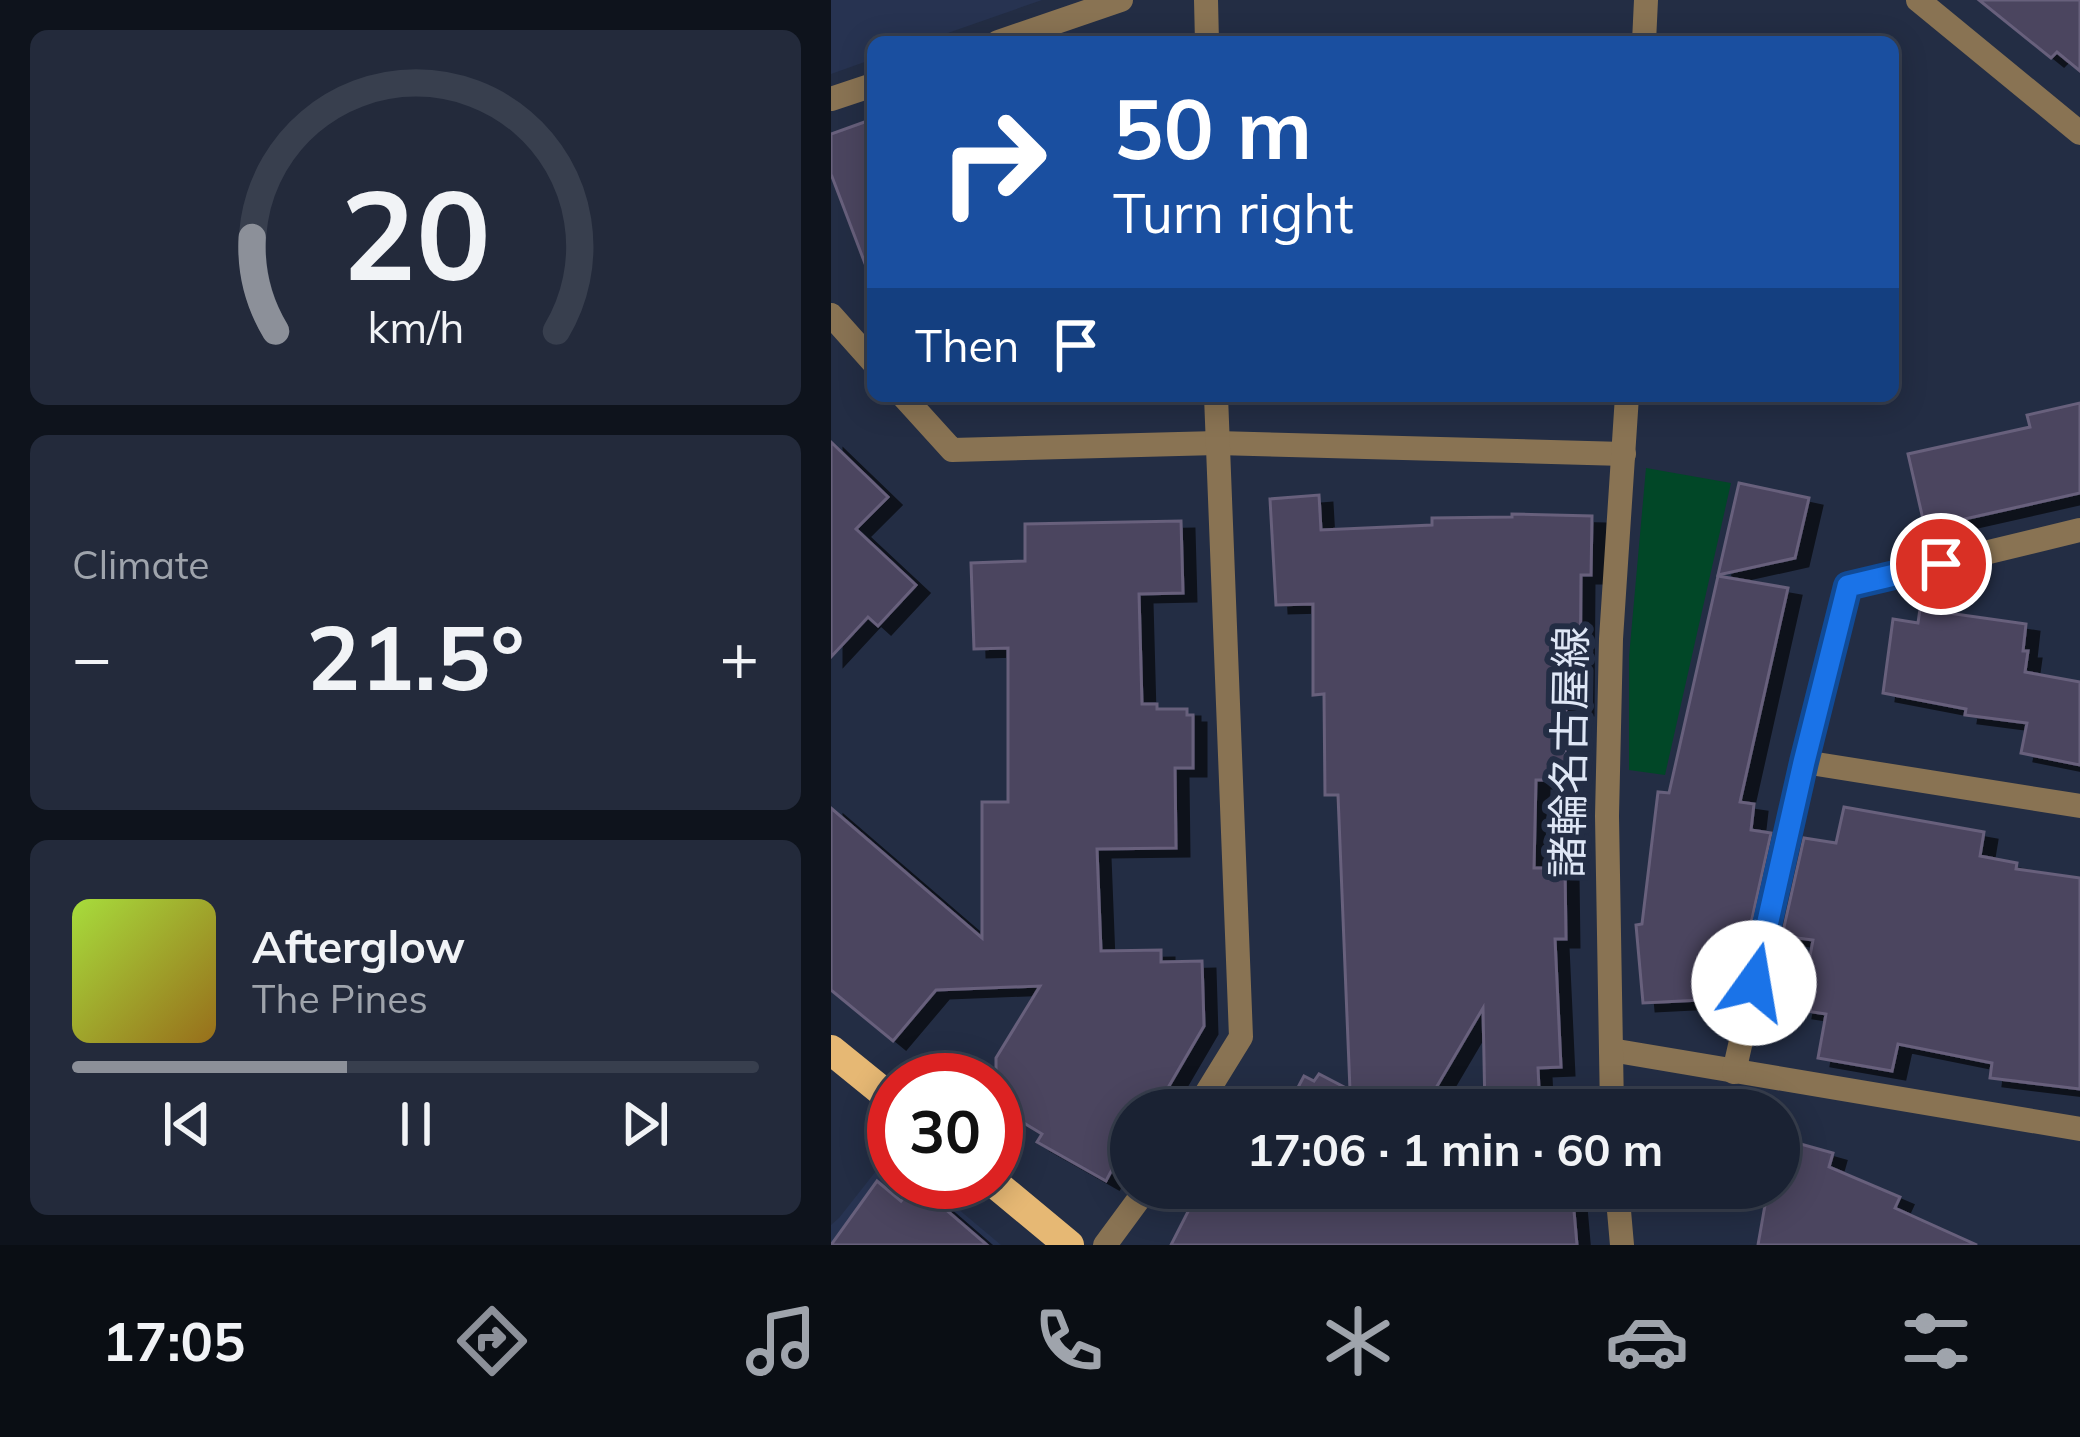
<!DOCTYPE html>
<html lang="en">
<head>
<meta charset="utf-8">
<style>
  body { margin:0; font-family:Mulish,"Noto Sans JP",sans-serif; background:#232a3b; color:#f1f3f6; height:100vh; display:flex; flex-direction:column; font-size:45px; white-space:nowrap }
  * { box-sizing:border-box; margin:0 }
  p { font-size:39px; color:#9fa4ac }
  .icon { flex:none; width:66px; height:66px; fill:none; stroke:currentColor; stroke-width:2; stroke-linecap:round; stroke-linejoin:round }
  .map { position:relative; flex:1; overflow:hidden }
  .panel { display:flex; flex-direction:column; gap:30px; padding:30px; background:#0e131c; width:831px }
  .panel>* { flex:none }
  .banner { position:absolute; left:36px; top:36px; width:1032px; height:366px; border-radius:18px; box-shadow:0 6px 30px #0003,0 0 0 3px #383f4e; background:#1a4fa0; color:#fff; overflow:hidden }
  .speed { position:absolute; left:36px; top:1053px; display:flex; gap:24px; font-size:60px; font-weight:700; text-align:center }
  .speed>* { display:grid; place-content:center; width:156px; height:156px; border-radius:50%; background:#1a2233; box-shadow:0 6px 30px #0003,0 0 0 3px #383f4e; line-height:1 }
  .speed .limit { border:18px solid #d22; background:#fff; color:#111 }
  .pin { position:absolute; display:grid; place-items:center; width:102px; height:102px; color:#fff; margin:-51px; border:6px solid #fff; border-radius:50%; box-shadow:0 3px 12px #0007 }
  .me { position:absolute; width:132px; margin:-66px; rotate:13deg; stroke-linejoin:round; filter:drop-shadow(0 0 9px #0008) }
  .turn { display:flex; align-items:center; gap:42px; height:252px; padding:0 48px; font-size:54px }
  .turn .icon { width:156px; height:156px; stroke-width:2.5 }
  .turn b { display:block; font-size:84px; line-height:102px }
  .then { display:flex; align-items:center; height:114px; padding:0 48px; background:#0003; gap:24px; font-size:45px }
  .big { font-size:90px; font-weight:700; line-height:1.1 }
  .panel .card { flex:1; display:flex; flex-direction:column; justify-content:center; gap:18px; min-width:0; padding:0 42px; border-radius:18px; background:#232a3b }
  .panel .dial { align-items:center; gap:0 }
  .dial svg { height:312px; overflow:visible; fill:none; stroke:#383f4e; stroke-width:7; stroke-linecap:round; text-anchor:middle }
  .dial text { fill:#f1f3f6; stroke:none }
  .song { display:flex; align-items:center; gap:36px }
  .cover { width:144px; height:144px; border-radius:18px; background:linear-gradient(135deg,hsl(80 70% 55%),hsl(40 70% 35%)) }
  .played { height:12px; border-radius:6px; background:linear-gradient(90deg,#8c9099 40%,#383f4e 40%) }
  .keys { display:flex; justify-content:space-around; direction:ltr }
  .heat { display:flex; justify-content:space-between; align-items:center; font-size:66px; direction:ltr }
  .trip { position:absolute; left:279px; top:1089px; width:690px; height:120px; border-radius:60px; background:#1a2233; box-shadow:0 6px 30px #0003,0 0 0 3px #383f4e; font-weight:700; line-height:120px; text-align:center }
  .dock { display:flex; height:192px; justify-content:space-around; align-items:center; background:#0a0e14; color:#9fa4ac }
  .dock .icon { width:84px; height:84px }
  .dock .active { color:#8c9099 }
  .dock b { font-size:54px; color:#f1f3f6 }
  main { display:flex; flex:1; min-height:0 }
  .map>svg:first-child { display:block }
  .built { fill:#273351 }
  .green { fill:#014727 }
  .building { fill:#4b445f; stroke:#67607c; stroke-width:3; filter:url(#shadow) }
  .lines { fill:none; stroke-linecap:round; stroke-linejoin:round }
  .street { stroke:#897353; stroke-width:24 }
  .primary { stroke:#e6b874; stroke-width:30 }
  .route-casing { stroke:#114b97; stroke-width:30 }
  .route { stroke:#1a73e8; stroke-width:21 }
  .labels { text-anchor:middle; stroke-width:12; stroke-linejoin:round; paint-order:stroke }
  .street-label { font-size:42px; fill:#dfe7f6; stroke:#232d44 }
</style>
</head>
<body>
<main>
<section class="panel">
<div class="card dial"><svg viewBox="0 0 100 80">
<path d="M14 69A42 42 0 1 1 86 69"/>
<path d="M14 69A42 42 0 0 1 8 45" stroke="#8c9099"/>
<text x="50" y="56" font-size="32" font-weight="700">20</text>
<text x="50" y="72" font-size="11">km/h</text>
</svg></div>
<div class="card"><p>Climate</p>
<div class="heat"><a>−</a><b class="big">21.5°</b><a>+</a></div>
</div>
<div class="card">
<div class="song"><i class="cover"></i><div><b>Afterglow</b><p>The Pines</p></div></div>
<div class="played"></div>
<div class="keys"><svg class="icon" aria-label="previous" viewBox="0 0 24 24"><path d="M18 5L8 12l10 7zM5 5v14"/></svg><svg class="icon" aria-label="pause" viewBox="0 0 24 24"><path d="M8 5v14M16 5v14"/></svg><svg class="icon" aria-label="next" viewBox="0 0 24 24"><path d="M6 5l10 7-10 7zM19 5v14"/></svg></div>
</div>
</section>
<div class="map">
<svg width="1249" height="1245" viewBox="0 0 1249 1245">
  <defs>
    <filter id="shadow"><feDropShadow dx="13" dy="8" stdDeviation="0" flood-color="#0009"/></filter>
  </defs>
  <rect width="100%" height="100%" fill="#232d44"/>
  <g class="built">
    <polygon points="0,0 211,0 91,42 42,42 42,59 0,74"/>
    <polygon points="60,1152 63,1155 63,1182 95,1182 170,1245 0,1245 0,1225 8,1218"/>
  </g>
  <polygon class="green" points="815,468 900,483 834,775 798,770 798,657"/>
  <g class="building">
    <polygon points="1148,0 1249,0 1249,71 1226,52 1220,58"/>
    <polygon points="42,119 42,274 38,274 0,174 0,134"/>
    <polygon points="1249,403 1249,493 1094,528 1077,454 1199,427 1196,415"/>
    <polygon points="0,442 57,497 25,529 85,585 47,626 37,617 0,657"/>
    <polygon points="908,483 978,498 964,558 887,575"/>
    <polygon points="488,495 490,530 601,525 601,518 681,517 681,514 761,516 760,575 750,575 749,707 735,707 734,780 705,780 703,868 734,868 735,939 724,939 730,1067 707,1068 709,1110 654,1110 652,1008 592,1110 455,1110 473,1076 483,1081 488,1074 519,1090 507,795 494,795 493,694 482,695 482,604 445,605 439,499"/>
    <polygon points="350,521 352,593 308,594 311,704 326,704 326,709 356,709 356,715 362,715 362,768 344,768 345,848 266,849 270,951 330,950 330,962 371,961 373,1026 324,1110 300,1110 300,1153 293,1165 286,1160 275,1181 206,1142 211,1134 165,1106 165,1058 209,986 105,990 62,1041 0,990 0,808 151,938 151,802 177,802 177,648 143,649 140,563 194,561 194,524"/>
    <polygon points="887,576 957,588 909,802 923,804 920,830 940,833 918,932 896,929 895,979 890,980 889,999 812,1003 805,925 811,924 827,792 838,793"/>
    <polygon points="1089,609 1195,624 1192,651 1197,651 1194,672 1249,682 1249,765 1190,753 1196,723 1134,715 1135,709 1052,693 1062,619 1087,623"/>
    <polygon points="1013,807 1153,832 1149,856 1186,863 1185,869 1249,878 1249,1089 1159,1078 1161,1063 1067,1044 1061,1071 987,1058 995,1014 969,1010 982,940 951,936 973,838 1005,843"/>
    <polygon points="948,1138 1002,1153 998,1167 1069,1197 1064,1208 1146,1245 927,1245 937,1188 948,1188"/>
    <polygon points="46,1181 70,1201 84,1183 156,1245 0,1245"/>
    <polygon points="369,1188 741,1188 746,1245 340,1245"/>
  </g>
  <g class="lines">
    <g class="street">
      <polyline points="375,0 376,42"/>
      <polyline points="1087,0 1249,133"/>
      <polyline points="167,42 290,0"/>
      <polyline points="813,42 815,0"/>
      <polyline points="0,99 42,85"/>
      <polyline points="0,315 42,362"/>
      <polyline points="72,396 121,450 386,443 793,454"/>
      <polyline points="973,762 1249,806"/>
      <polyline points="780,1050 1249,1129"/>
      <polyline points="903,1072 973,762 1017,586 1249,530"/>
      <polyline points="365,1110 410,1037 385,396"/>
      <polyline points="781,1110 776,816 780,639 796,396"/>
      <polyline points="786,1188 791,1245"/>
      <polyline points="274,1245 316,1188"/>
    </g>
    <g class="primary">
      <polyline points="0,1050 63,1101"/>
      <polyline points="162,1182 238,1245"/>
    </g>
  </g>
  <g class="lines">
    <defs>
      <polyline id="route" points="923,983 973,762 1017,586 1110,564"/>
    </defs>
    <use href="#route" class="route-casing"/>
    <use href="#route" class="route"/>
  </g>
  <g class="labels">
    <g class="street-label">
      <text transform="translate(738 752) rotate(-89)" y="15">諸輪名古屋線</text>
    </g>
  </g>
</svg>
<div class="speed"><div class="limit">30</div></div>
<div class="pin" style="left:1110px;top:564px;background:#d93025"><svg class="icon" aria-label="arrive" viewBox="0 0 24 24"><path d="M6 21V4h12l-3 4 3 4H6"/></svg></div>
<svg class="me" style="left:923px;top:983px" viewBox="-20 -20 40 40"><circle r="19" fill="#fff"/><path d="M0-13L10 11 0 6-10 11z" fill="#1a73e8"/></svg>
<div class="trip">17:06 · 1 min · 60 m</div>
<div class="banner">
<div class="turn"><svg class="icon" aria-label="right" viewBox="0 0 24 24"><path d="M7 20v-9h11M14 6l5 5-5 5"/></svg><div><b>50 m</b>Turn right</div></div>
<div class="then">Then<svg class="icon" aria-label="arrive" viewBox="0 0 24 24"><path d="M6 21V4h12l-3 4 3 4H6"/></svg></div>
</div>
</div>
</main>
<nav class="dock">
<b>17:05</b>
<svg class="icon active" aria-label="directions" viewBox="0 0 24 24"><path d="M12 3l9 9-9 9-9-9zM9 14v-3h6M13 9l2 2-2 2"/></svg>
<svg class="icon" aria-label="music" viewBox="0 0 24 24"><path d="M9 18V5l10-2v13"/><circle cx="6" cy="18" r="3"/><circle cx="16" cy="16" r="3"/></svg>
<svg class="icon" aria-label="phone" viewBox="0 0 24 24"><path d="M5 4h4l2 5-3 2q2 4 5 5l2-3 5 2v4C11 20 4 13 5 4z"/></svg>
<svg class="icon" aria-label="climate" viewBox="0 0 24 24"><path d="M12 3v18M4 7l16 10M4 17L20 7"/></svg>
<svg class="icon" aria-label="car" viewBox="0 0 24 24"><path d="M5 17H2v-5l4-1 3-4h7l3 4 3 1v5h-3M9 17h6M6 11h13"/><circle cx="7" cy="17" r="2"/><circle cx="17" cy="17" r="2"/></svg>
<svg class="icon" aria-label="filters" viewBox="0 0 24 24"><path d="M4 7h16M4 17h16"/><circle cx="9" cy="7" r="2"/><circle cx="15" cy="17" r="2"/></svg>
</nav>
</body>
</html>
